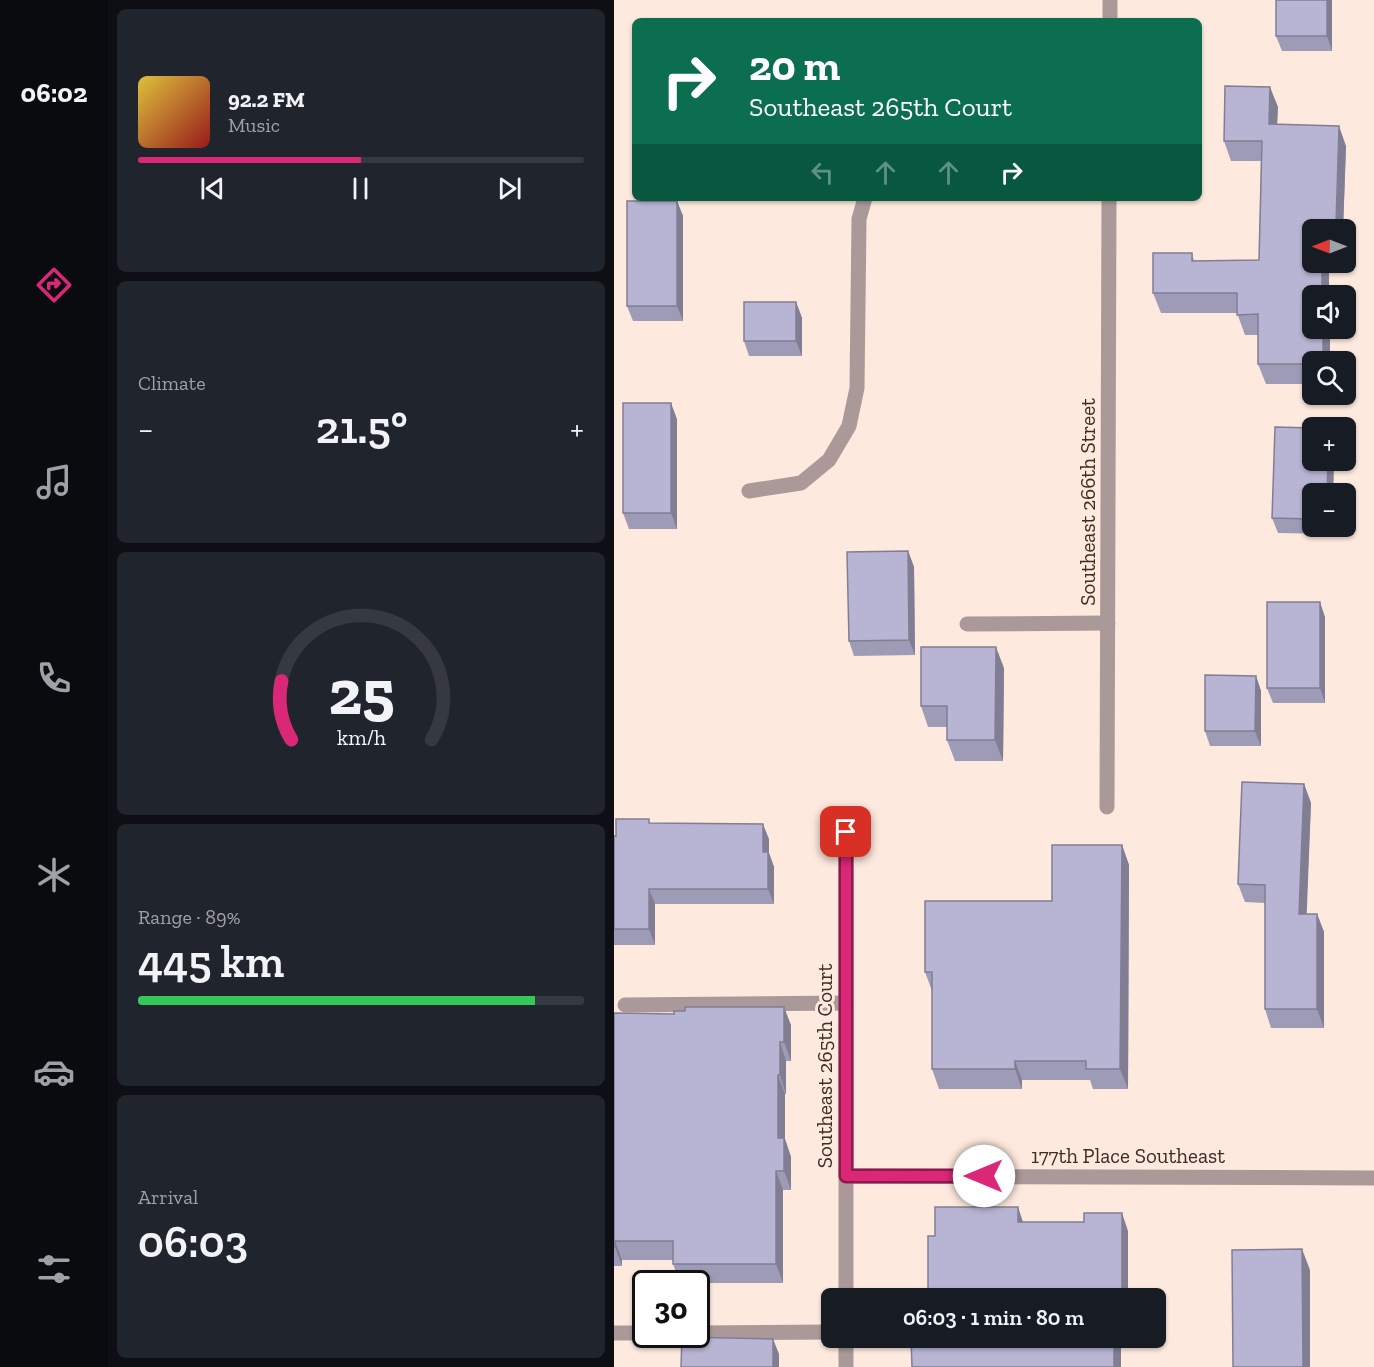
<!DOCTYPE html>
<html lang="en">
<head>
<meta charset="utf-8">
<style>
  body { margin:0; font-family:"Zilla Slab",serif; background:#20242c; color:#f1f3f6; height:100vh; display:flex; flex-direction:column; font-size:22px; white-space:nowrap }
  * { box-sizing:border-box; margin:0 }
  p { font-size:20px; color:#9ea1a6 }
  .icon { flex:none; width:33px; height:33px; fill:none; stroke:currentColor; stroke-width:2; stroke-linecap:round; stroke-linejoin:round }
  .map { position:relative; flex:1; overflow:hidden }
  .side { display:flex; flex-direction:column; gap:9px; padding:9px; background:#0d0f14; width:506px }
  .side>* { flex:none }
  .banner { position:absolute; left:18px; top:18px; width:570px; height:183px; border-radius:9px; box-shadow:0 2px 4px #0004; background:#0b6e4f; color:#fff; overflow:hidden }
  .needle { width:39px; rotate:270deg }
  .fabs { position:absolute; left:688px; top:219px; display:grid; gap:12px }
  .fabs a { display:grid; place-items:center; width:54px; height:54px; border-radius:9px; background:#171b24; box-shadow:0 2px 4px #0004; font-size:30px }
  .speed { position:absolute; left:18px; top:1270px; display:flex; gap:12px; font-size:30px; font-weight:700; text-align:center }
  .speed>* { display:grid; place-content:center; width:78px; height:78px; border-radius:50%; background:#171b24; box-shadow:0 2px 4px #0004; line-height:1 }
  .speed .limit { border:3px solid #111; border-radius:9px; background:#fff; color:#111 }
  .pin { position:absolute; display:grid; place-items:center; width:51px; height:51px; color:#fff; margin:-26px; border-radius:12px; box-shadow:0 3px 9px #0006 }
  .me { position:absolute; width:66px; margin:-33px; rotate:270deg; stroke-linejoin:round; filter:drop-shadow(0 0 4px #0008) }
  .turn { display:flex; align-items:center; gap:21px; height:126px; padding:0 18px; font-size:27px }
  .turn .icon { width:78px; height:78px; stroke-width:2.5 }
  .turn b { display:block; font-size:42px; line-height:51px }
  .lanes { display:flex; align-items:center; height:57px; padding:0 18px; background:#0003; justify-content:center; gap:30px; direction:ltr }
  .lanes .off { opacity:.35 }
  .big { font-size:45px; font-weight:600; line-height:1.1 }
  .side .tile { flex:1; display:flex; flex-direction:column; justify-content:center; gap:9px; min-width:0; padding:0 21px; border-radius:9px; background:#20242c }
  .side .dial { align-items:center; gap:0 }
  .dial svg { height:156px; overflow:visible; fill:none; stroke:#363941; stroke-width:7; stroke-linecap:round; text-anchor:middle }
  .dial text { fill:#f1f3f6; stroke:none }
  .song { display:flex; align-items:center; gap:18px }
  .cover { width:72px; height:72px; border-radius:9px; background:linear-gradient(135deg,hsl(50 70% 55%),hsl(0 70% 35%)) }
  .played { height:6px; border-radius:3px; background:linear-gradient(90deg,#db2777 50%,#363941 50%) }
  .keys { display:flex; justify-content:space-around; direction:ltr }
  .heat { display:flex; justify-content:space-between; align-items:center; font-size:33px; direction:ltr }
  .charge { height:9px; border-radius:4px; background:linear-gradient(90deg,#34c759 89%,#363941 0) }
  .trip { position:absolute; left:207px; top:1288px; width:345px; height:60px; border-radius:9px; background:#171b24; box-shadow:0 2px 4px #0004; font-weight:600; line-height:60px; text-align:center }
  main { display:flex; flex:1; min-height:0 }
  .tab-bar { display:flex; flex-direction:column; width:108px; justify-content:space-around; align-items:center; background:#090b0e; color:#9ea1a6 }
  .tab-bar .icon { width:42px; height:42px }
  .tab-bar .selected { color:#db2777 }
  .tab-bar b { font-size:27px; color:#f1f3f6 }
  .map>svg:first-child { display:block }
  .lines { fill:none; stroke-linecap:round; stroke-linejoin:round }
  .service { stroke:#aa9998; stroke-width:15 }
  .minor { stroke:#aa9998; stroke-width:15 }
  .wall { fill:#9e9bb6 }
  .shaded-wall { fill:#817e94 }
  .building { fill:#b8b4d4; stroke:#817e94; stroke-width:1.5 }
  .route-casing { stroke:#8e194d; stroke-width:15 }
  .route { stroke:#db2777; stroke-width:10 }
  .labels { text-anchor:middle; stroke-width:6; stroke-linejoin:round; paint-order:stroke }
  .street-label { font-size:21px; fill:#3b2e27; stroke:#fde9de }
</style>
</head>
<body>
<main>
<nav class="tab-bar">
<b>06:02</b>
<svg class="icon selected" aria-label="directions" viewBox="0 0 24 24"><path d="M12 3l9 9-9 9-9-9zM9 14v-3h6M13 9l2 2-2 2"/></svg>
<svg class="icon" aria-label="music" viewBox="0 0 24 24"><path d="M9 18V5l10-2v13"/><circle cx="6" cy="18" r="3"/><circle cx="16" cy="16" r="3"/></svg>
<svg class="icon" aria-label="phone" viewBox="0 0 24 24"><path d="M5 4h4l2 5-3 2q2 4 5 5l2-3 5 2v4C11 20 4 13 5 4z"/></svg>
<svg class="icon" aria-label="climate" viewBox="0 0 24 24"><path d="M12 3v18M4 7l16 10M4 17L20 7"/></svg>
<svg class="icon" aria-label="car" viewBox="0 0 24 24"><path d="M5 17H2v-5l4-1 3-4h7l3 4 3 1v5h-3M9 17h6M6 11h13"/><circle cx="7" cy="17" r="2"/><circle cx="17" cy="17" r="2"/></svg>
<svg class="icon" aria-label="filters" viewBox="0 0 24 24"><path d="M4 7h16M4 17h16"/><circle cx="9" cy="7" r="2"/><circle cx="15" cy="17" r="2"/></svg>
</nav>
<section class="side">
<div class="tile">
<div class="song"><i class="cover"></i><div><b>92.2 FM</b><p>Music</p></div></div>
<div class="played"></div>
<div class="keys"><svg class="icon" aria-label="previous" viewBox="0 0 24 24"><path d="M18 5L8 12l10 7zM5 5v14"/></svg><svg class="icon" aria-label="pause" viewBox="0 0 24 24"><path d="M8 5v14M16 5v14"/></svg><svg class="icon" aria-label="next" viewBox="0 0 24 24"><path d="M6 5l10 7-10 7zM19 5v14"/></svg></div>
</div>
<div class="tile"><p>Climate</p>
<div class="heat"><a>−</a><b class="big">21.5°</b><a>+</a></div>
</div>
<div class="tile dial"><svg viewBox="0 0 100 80">
<path d="M14 69A42 42 0 1 1 86 69"/>
<path d="M14 69A42 42 0 0 1 9 39" stroke="#db2777"/>
<text x="50" y="56" font-size="32" font-weight="700">25</text>
<text x="50" y="72" font-size="11">km/h</text>
</svg></div>
<div class="tile"><p>Range · 89%</p><b class="big">445 km</b><div class="charge"></div></div>
<div class="tile"><p>Arrival</p><b class="big">06:03</b></div>
</section>
<div class="map">
<svg width="761" height="1367" viewBox="0 0 761 1367">
  <rect width="100%" height="100%" fill="#fde9de"/>
  <g class="lines">
    <g class="service">
      <polyline points="135,491 187,483 215,460 235,426 243,388 245,219 251,198"/>
      <polyline points="353,624 494,623"/>
      <polyline points="11,1005 232,1003"/>
      <polyline points="0,1333 32,1333"/>
      <polyline points="82,1333 218,1332"/>
    </g>
    <g class="minor">
      <polyline points="496,21 496,0"/>
      <polyline points="493,807 495,198"/>
      <polyline points="232,832 232,1299"/>
      <polyline points="232,1176 761,1178"/>
      <polyline points="232,1338 232,1367"/>
    </g>
  </g>
  <g class="wall">
    <polygon points="718,0 718,51 668,51 662,36"/>
    <polygon points="664,107 663,124 732,146 729,230 699,230 699,262 715,262 715,296 699,296 699,384 652,384 644,364 644,335 631,335 623,313 547,313 539,293 578,253 580,261 645,260 647,161 617,161 610,141"/>
    <polygon points="63,201 69,216 69,321 19,321 13,306"/>
    <polygon points="182,302 188,318 188,356 135,356 130,341"/>
    <polygon points="63,419 63,529 15,529 9,513"/>
    <polygon points="720,460 719,494 699,494 699,526 718,526 718,534 664,533 658,518"/>
    <polygon points="294,551 300,567 301,655 240,656 235,641"/>
    <polygon points="711,617 711,703 659,703 653,688"/>
    <polygon points="390,668 389,761 341,761 333,740 333,727 314,727 307,706"/>
    <polygon points="642,676 647,691 647,746 596,746 591,731"/>
    <polygon points="690,784 697,803 692,914 703,914 710,932 710,1028 657,1028 651,1009 651,903 631,902 624,884"/>
    <polygon points="37,823 155,839 155,853 160,867 160,904 41,904 41,945 0,945 0,836"/>
    <polygon points="508,845 515,865 514,1089 479,1089 476,1080 408,1080 408,1089 325,1089 318,1069 318,991 311,972 438,901"/>
    <polygon points="0,1013 177,1025 177,1061 172,1061 172,1094 171,1094 171,1139 177,1157 177,1190 169,1190 169,1283 66,1283 59,1264 59,1260 8,1260 8,1266 0,1266"/>
  </g>
  <g class="shaded-wall">
    <polygon points="713,0 718,0 718,51 713,36"/>
    <polygon points="656,87 664,107 662,144 655,124"/>
    <polygon points="725,126 732,146 729,230 723,230 722,224"/>
    <polygon points="63,201 69,216 69,321 63,306"/>
    <rect x="708" y="262" width="7" height="34"/>
    <polygon points="182,302 188,318 188,356 182,341"/>
    <rect x="709" y="328" width="7" height="34"/>
    <polygon points="57,403 63,419 63,529 57,513"/>
    <polygon points="714,460 720,460 719,494 713,494"/>
    <polygon points="715,526 718,526 718,534"/>
    <polygon points="294,551 300,567 301,655 295,640"/>
    <polygon points="706,602 711,617 711,703 706,688"/>
    <polygon points="382,647 390,668 389,761 381,740"/>
    <polygon points="642,676 647,691 647,746 641,731"/>
    <polygon points="690,784 697,803 692,932 685,914"/>
    <polygon points="149,824 155,839 155,853 160,867 160,904 154,889 149,852"/>
    <polygon points="508,845 515,865 514,1089 506,1069"/>
    <polygon points="35,889 41,904 41,945 35,929"/>
    <polygon points="703,914 710,932 710,1028 703,1009"/>
    <polygon points="170,1007 177,1025 177,1061 170,1042"/>
    <polygon points="166,1042 172,1061 172,1094 166,1075"/>
    <polygon points="401,1061 408,1080 408,1089 401,1069"/>
    <polygon points="164,1075 171,1094 171,1139 177,1157 177,1190 170,1171 164,1138"/>
    <polygon points="162,1171 169,1190 169,1283 162,1264"/>
    <polygon points="404,1207 410,1225 404,1222"/>
    <polygon points="508,1213 514,1231 514,1299 508,1299"/>
    <polygon points="1,1241 8,1260 8,1266 1,1247"/>
    <polygon points="688,1249 696,1270 696,1367 689,1367"/>
    <polygon points="500,1338 506,1338 507,1342 507,1367 500,1367"/>
    <polygon points="159,1339 165,1354 165,1367 159,1367"/>
  </g>
  <g class="building">
    <rect x="662" y="0" width="51" height="36"/>
    <polygon points="611,86 656,87 655,124 725,126 722,224 707,224 708,230 699,230 699,262 708,262 708,296 699,296 699,328 709,328 709,362 699,362 699,364 644,364 644,314 623,315 623,293 539,293 539,253 578,253 578,261 645,260 648,141 610,141"/>
    <rect x="13" y="201" width="50" height="105"/>
    <rect x="130" y="302" width="52" height="39"/>
    <rect x="9" y="403" width="48" height="110"/>
    <polygon points="661,427 699,428 699,460 714,460 713,494 699,494 699,519 658,518"/>
    <polygon points="294,551 295,640 235,641 233,552"/>
    <rect x="653" y="602" width="53" height="86"/>
    <polygon points="307,647 382,647 381,740 333,740 333,706 307,706"/>
    <polygon points="591,675 642,676 641,731 591,731"/>
    <polygon points="628,782 690,784 685,914 703,914 703,1009 651,1009 651,885 624,884"/>
    <polygon points="2,819 35,819 35,823 149,824 149,852 154,852 154,889 35,889 35,929 0,929 0,836 2,836"/>
    <polygon points="438,845 508,845 506,1069 472,1069 472,1061 401,1061 401,1069 318,1069 318,972 311,972 311,901 438,901"/>
    <polygon points="71,1007 170,1007 170,1042 166,1042 166,1075 164,1075 164,1138 170,1138 170,1171 162,1171 162,1264 59,1264 59,1241 1,1241 1,1247 0,1247 0,1013 60,1014 60,1011 71,1011"/>
    <polygon points="321,1207 404,1207 404,1222 470,1222 470,1213 508,1213 508,1299 314,1299 314,1236 321,1236"/>
    <polygon points="688,1249 689,1367 619,1367 618,1250"/>
    <polygon points="68,1337 159,1339 159,1367 67,1367"/>
    <polygon points="297,1338 500,1338 500,1367 298,1367"/>
  </g>
  <g class="lines">
    <defs>
      <polyline id="route" points="232,832 232,1176 370,1176"/>
    </defs>
    <use href="#route" class="route-casing"/>
    <use href="#route" class="route"/>
  </g>
  <g class="labels">
    <g class="street-label">
      <text transform="translate(474 502) rotate(-90)" y="7">Southeast 266th Street</text>
      <text transform="translate(211 1066) rotate(-90)" y="7">Southeast 265th Court</text>
      <text x="514" y="1163">177th Place Southeast</text>
    </g>
  </g>
</svg>
<div class="fabs">
<a><svg class="needle" viewBox="-14 -14 28 28"><path d="M0-13l5 13h-10z" fill="#e53935"/><path d="M0 13l5-13h-10z" fill="#9ea1a6"/></svg></a>
<a><svg class="icon" aria-label="sound" viewBox="0 0 24 24"><path d="M4 9h4l5-4v14l-5-4H4zM17 9q2 3 0 6"/></svg></a>
<a><svg class="icon" aria-label="search" viewBox="0 0 24 24"><circle cx="10" cy="10" r="6"/><path d="M15 15l6 6"/></svg></a>
<a>+</a>
<a>−</a>
</div>
<div class="speed"><div class="limit">30</div></div>
<div class="pin" style="left:232px;top:832px;background:#d93025"><svg class="icon" aria-label="arrive" viewBox="0 0 24 24"><path d="M6 21V4h12l-3 4 3 4H6"/></svg></div>
<svg class="me" style="left:370px;top:1176px" viewBox="-20 -20 40 40"><circle r="19" fill="#fff"/><path d="M0-13L10 11 0 6-10 11z" fill="#db2777"/></svg>
<div class="trip">06:03 · 1 min · 80 m</div>
<div class="banner">
<div class="turn"><svg class="icon" aria-label="right" viewBox="0 0 24 24"><path d="M7 20v-9h11M14 6l5 5-5 5"/></svg><div><b>20 m</b>Southeast 265th Court</div></div>
<div class="lanes"><svg class="icon off" aria-label="left" viewBox="0 0 24 24"><path d="M17 20v-9H6M10 6l-5 5 5 5"/></svg><svg class="icon off" aria-label="ahead" viewBox="0 0 24 24"><path d="M12 20V5M6 11l6-6 6 6"/></svg><svg class="icon off" aria-label="ahead" viewBox="0 0 24 24"><path d="M12 20V5M6 11l6-6 6 6"/></svg><svg class="icon" aria-label="right" viewBox="0 0 24 24"><path d="M7 20v-9h11M14 6l5 5-5 5"/></svg></div>
</div>
</div>
</main>
</body>
</html>
